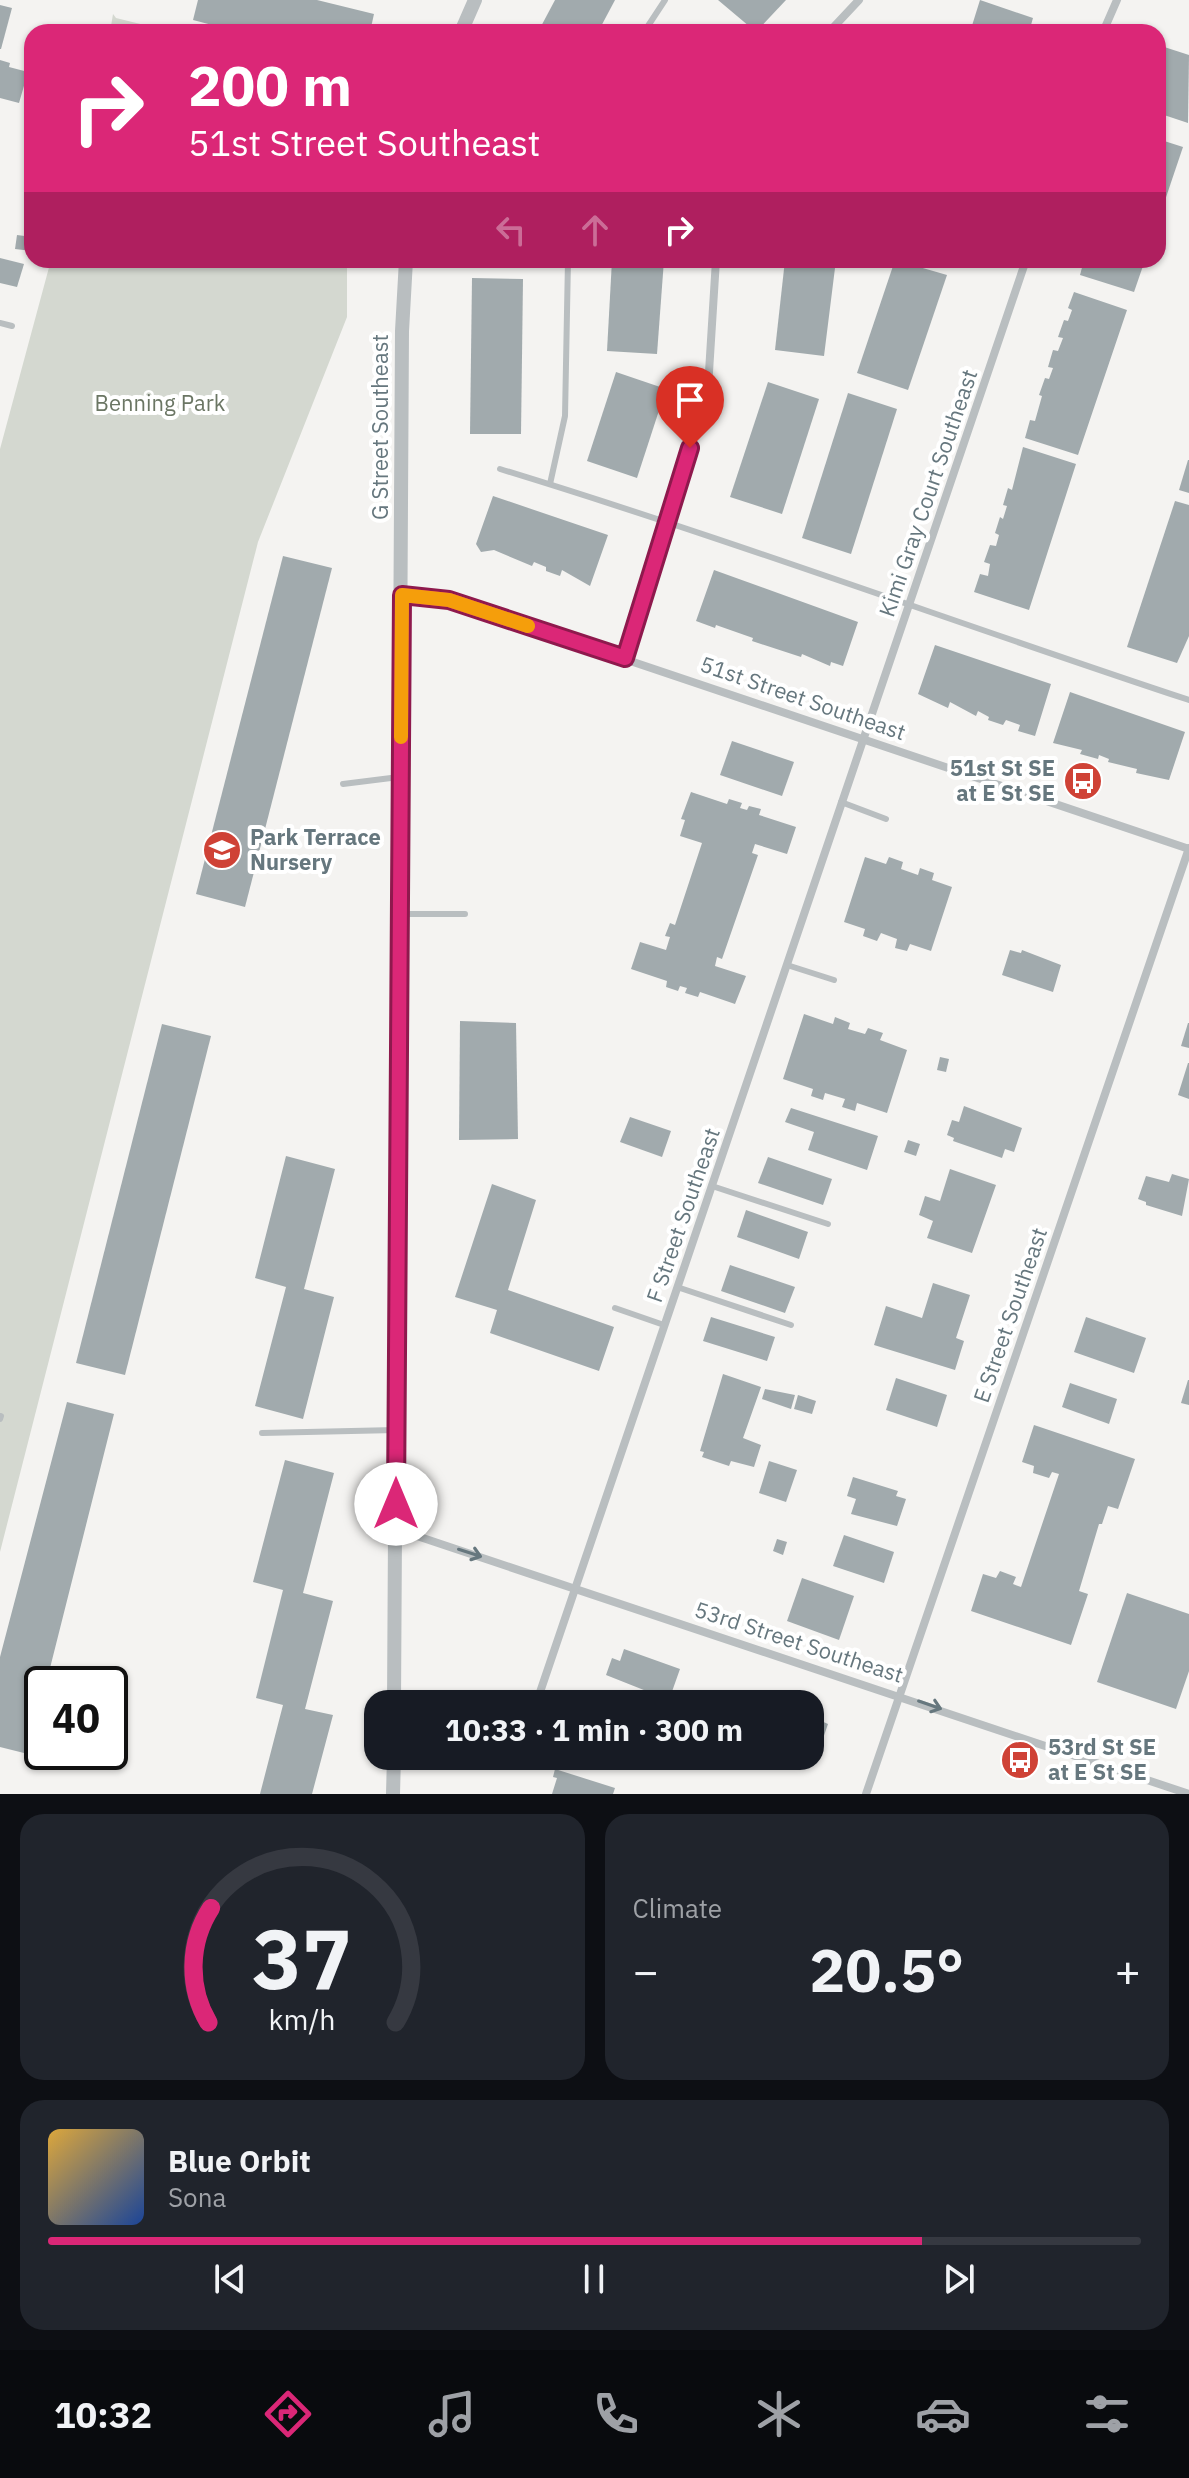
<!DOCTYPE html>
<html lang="en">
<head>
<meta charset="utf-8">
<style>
  body { margin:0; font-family:"IBM Plex Sans",sans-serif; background:#20242c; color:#f1f3f6; height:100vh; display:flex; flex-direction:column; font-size:30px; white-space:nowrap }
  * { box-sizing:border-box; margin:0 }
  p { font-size:26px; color:#9ea1a6 }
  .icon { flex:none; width:44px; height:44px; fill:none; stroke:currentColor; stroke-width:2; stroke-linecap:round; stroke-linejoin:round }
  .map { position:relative; height:1794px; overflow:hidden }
  .sheet { display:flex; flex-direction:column; gap:20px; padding:20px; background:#0d0f14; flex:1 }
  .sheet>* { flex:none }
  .guide { position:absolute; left:24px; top:24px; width:1142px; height:244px; border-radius:24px; box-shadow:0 2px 6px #0004; background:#db2777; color:#fff; overflow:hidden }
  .speed { position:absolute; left:24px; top:1666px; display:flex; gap:16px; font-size:40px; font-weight:700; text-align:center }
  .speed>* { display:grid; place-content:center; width:104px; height:104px; border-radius:50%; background:#171b24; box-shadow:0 2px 6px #0004; line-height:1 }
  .speed .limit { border:4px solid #111; border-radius:12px; background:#fff; color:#111 }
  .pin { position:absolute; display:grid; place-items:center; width:68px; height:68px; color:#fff; margin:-82px -34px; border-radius:50% 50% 50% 0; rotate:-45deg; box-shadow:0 0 8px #0007 }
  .pin .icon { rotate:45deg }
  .me { position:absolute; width:88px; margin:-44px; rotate:0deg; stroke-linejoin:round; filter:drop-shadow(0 0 6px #0008) }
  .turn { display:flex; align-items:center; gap:28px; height:168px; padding:0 32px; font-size:36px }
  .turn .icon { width:104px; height:104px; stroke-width:2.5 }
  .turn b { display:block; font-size:56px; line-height:68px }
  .lanes { display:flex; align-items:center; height:76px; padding:0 32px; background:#0003; justify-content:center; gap:40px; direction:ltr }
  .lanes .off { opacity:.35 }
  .big { font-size:60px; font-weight:700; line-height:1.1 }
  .sheet .tile { flex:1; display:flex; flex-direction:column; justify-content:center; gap:12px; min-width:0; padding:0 28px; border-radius:24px; background:#20242c }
  .sheet .dial { align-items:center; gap:0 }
  .dial svg { height:208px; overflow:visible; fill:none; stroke:#363941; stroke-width:7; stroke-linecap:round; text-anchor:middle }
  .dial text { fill:#f1f3f6; stroke:none }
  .song { display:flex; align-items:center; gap:24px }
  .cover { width:96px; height:96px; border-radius:12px; background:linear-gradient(135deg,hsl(40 70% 55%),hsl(220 70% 35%)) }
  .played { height:8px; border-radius:4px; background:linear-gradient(90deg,#db2777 80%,#363941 80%) }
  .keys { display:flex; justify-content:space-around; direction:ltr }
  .heat { display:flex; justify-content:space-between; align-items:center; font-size:44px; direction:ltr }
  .sheet .tiles { flex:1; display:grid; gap:20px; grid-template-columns:1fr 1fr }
  .tile:last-child { grid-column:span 2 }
  .trip { position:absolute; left:364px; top:1690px; width:460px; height:80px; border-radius:24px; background:#171b24; box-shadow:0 2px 6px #0004; font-weight:700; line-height:80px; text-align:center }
  .tabs { display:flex; height:128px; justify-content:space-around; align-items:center; background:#090b0e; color:#9ea1a6 }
  .tabs .icon { width:56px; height:56px }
  .tabs .current { color:#db2777 }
  .tabs b { font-size:36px; color:#f1f3f6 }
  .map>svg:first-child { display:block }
  .green { fill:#d4d8d0 }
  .building { fill:#a1aaad }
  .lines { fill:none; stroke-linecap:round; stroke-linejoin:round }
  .service { stroke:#b9bec0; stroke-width:6 }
  .minor { stroke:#b9bec0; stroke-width:8 }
  .tertiary { stroke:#b9bec0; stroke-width:14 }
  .oneway { stroke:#66777e }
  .route-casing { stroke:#8e194d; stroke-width:20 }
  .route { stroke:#db2777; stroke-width:14 }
  .slow { stroke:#f59e0b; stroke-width:14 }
  .labels { text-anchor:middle; stroke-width:8; stroke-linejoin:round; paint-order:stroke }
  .park-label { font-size:22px; fill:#6b7664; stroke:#fff }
  .street-label { font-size:22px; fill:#66777e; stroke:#fff }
  .poi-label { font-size:22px; font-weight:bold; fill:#66777e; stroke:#fff; text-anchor:start }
</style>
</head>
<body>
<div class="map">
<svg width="1189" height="1794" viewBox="0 0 1189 1794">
  <rect width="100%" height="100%" fill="#f4f3f1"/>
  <g class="green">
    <polygon points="113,14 116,18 173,32 110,32"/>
    <polygon points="51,260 347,260 347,317 258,542 0,1552 0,449"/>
  </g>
  <g class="building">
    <polygon points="198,0 317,0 374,14 370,32 239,32 193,20"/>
    <polygon points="555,0 615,0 598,32 538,32"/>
    <polygon points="718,0 786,0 756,32"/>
    <polygon points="980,0 1033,18 1029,32 970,32"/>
    <polygon points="0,5 12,8 1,49 0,49"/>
    <polygon points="1158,45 1189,55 1188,123 1158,113"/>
    <polygon points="0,60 10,63 9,67 28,72 19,103 0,98"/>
    <polygon points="1158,139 1183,147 1158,221"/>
    <polygon points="17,235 32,237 32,251 15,249"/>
    <polygon points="0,258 24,264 17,287 0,283"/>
    <polygon points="612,260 664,260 657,354 607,351"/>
    <polygon points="785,260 836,260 824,356 775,350"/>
    <polygon points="895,260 947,275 908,390 857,373"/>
    <polygon points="1084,260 1145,260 1134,292 1080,275"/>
    <polygon points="472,278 523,279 521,434 470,434"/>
    <polygon points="1074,292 1127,310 1078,455 1025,438 1030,420 1035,421 1042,396 1039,395 1045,378 1049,379 1053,368 1048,367 1053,350 1058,351 1063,338 1058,337 1064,320 1068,321 1072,310 1068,308"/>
    <polygon points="616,372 666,389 637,478 587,461"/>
    <polygon points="768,382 819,399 782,514 730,497"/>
    <polygon points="848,393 897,409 851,554 802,538"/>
    <polygon points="1023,447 1076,464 1029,610 974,592 980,574 988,576 990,564 984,562 990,545 996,546 999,535 995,533 1000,517 1003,519 1007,506 1003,505 1008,488 1012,490"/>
    <polygon points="1188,460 1189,460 1189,493 1179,490"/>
    <polygon points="493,496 608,535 590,586 562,570 560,576 546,571 546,567 534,562 532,566 494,550 481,552 476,544"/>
    <polygon points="1175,501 1189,505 1189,636 1177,663 1127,647"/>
    <polygon points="283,556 332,568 245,907 196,894"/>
    <polygon points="714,570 858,622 843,666 831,662 830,666 802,654 801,657 752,641 753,638 716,625 715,628 696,621"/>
    <polygon points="935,645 1051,684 1035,736 1018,731 1020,725 1006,720 1003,725 988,720 989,717 978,711 976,716 950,702 948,708 918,694"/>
    <polygon points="1070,692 1185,732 1169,780 1136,773 1137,769 1108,762 1109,759 1099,755 1098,759 1080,754 1082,750 1053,743"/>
    <polygon points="732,741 794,762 782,796 720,775"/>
    <polygon points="691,792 727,804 729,799 742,803 740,808 747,810 749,806 761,809 759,815 796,827 787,854 755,844 752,853 758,855 722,959 717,957 715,966 746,976 735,1004 700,992 698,997 685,993 687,988 680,986 678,991 666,987 667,981 631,969 640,942 666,950 670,937 665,936 670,923 675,925 702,843 680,836 685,820 681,819"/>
    <polygon points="865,857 886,864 889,857 903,862 901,869 918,875 920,868 934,873 932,880 952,887 931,951 910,944 907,951 895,948 897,939 881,933 877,941 863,936 865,929 844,922"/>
    <polygon points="1010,950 1021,953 1022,950 1061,965 1053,992 1002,975"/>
    <polygon points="804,1014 833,1024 835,1017 850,1023 848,1029 865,1034 868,1028 883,1033 880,1040 907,1050 887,1113 857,1103 855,1111 842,1107 845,1099 825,1093 823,1100 811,1096 813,1089 783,1079"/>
    <polygon points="460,1021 516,1023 518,1139 459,1140"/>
    <polygon points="1188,1023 1189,1023 1189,1048 1181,1046"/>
    <polygon points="162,1024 211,1036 125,1375 76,1363"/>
    <polygon points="940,1057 949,1059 946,1072 937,1070"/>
    <polygon points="1188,1063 1189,1063 1189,1099 1178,1095"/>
    <polygon points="964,1106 1022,1128 1014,1152 1005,1149 1002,1158 953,1141 954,1138 947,1135 952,1120 959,1122"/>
    <polygon points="791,1108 878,1136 867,1170 808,1150 814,1132 785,1122"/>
    <polygon points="630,1117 671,1131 662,1157 620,1142"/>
    <polygon points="908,1140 920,1144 916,1156 904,1152"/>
    <polygon points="286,1156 335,1169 304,1289 334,1297 303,1419 255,1406 286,1287 255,1278"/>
    <polygon points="768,1157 832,1179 823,1205 758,1183"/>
    <polygon points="950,1169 996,1185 972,1253 927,1238 933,1221 919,1215 925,1196 940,1201"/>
    <polygon points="1172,1174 1189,1179 1182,1216 1146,1205 1146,1202 1138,1199 1146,1176 1169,1182"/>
    <polygon points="492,1184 536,1200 508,1290 614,1327 599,1371 490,1333 497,1310 455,1297"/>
    <polygon points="746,1210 808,1232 799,1259 737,1237"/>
    <polygon points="730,1265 795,1287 785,1313 721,1291"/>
    <polygon points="933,1283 970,1295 956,1338 964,1341 955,1370 874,1345 886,1306 922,1318"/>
    <polygon points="711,1317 775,1337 767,1361 703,1341"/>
    <polygon points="1086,1317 1146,1338 1134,1373 1074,1352"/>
    <polygon points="723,1374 761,1387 743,1438 761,1445 754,1467 731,1461 729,1466 702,1457 704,1452 700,1451"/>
    <polygon points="896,1378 947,1395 937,1427 886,1410"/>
    <polygon points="1188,1380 1189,1380 1189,1405 1181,1403"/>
    <polygon points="1070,1383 1117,1399 1109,1424 1062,1407"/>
    <polygon points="765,1389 795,1395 791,1409 762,1399"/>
    <polygon points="798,1395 816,1401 812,1414 794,1409"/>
    <polygon points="67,1402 114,1414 46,1684 42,1684 28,1754 0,1747 0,1657"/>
    <polygon points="1034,1425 1135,1459 1118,1509 1108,1506 1102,1524 1099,1524 1079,1591 1088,1594 1071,1645 971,1611 983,1574 996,1578 1000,1571 1016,1577 1013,1584 1021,1587 1059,1474 1052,1472 1049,1478 1033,1473 1034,1466 1022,1462"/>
    <polygon points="285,1460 334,1473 303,1593 333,1601 305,1709 333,1715 312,1794 260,1794 283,1705 256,1698 283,1590 253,1582"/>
    <polygon points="769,1461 797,1470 786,1502 759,1493"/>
    <polygon points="853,1477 898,1491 896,1496 906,1499 897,1526 851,1514 856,1499 847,1496"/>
    <polygon points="844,1535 894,1552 884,1583 833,1566"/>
    <polygon points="777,1539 787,1542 783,1555 773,1551"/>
    <polygon points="802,1578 854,1596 839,1640 787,1621"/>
    <polygon points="1127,1593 1189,1614 1189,1671 1176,1709 1097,1682"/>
    <polygon points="624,1649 680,1669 669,1700 606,1675 612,1658 620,1661"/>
    <polygon points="810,1716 828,1724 818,1753 810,1750"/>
    <polygon points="555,1769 615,1788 613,1794 552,1794 557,1778 553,1777"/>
  </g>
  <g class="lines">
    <g class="service">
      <polyline points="644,32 665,0"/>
      <polyline points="0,323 12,326"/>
      <path d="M500,469C732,540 959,624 1189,700"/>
      <polyline points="550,484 565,416 568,260"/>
      <polyline points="343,784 399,777"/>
      <polyline points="841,802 886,819"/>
      <polyline points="400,914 465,914"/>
      <polyline points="787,965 834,980"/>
      <polyline points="712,1186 828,1224"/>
      <polyline points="677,1287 791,1325"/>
      <polyline points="615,1308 664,1325"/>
      <polyline points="0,1419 1,1416"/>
      <polyline points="262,1433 396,1430"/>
    </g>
    <g class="minor">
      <polyline points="829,32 859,0"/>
      <polyline points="1103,32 1117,0"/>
      <polyline points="402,595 449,600 1189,849"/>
      <polyline points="625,658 708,388 716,260"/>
      <polyline points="396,1529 1189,1794"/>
      <polyline points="536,1704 1026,260"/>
      <polyline points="866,1794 1189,848"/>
    </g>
    <g class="tertiary">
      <polyline points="461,32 475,0"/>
      <polyline points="394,1704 402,331 406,260"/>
      <polyline points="393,1794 394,1756"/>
    </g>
  </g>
  <defs><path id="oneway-shaft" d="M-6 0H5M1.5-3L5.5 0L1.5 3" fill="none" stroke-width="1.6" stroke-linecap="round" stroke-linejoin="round" transform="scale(2)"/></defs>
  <g class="oneway">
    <use href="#oneway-shaft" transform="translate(470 1553) rotate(18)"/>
    <use href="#oneway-shaft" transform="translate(930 1705) rotate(19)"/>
  </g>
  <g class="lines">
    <defs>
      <polyline id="route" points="396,1504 402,595 449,600 625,658 690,448"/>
    </defs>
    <use href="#route" class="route-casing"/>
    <use href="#route" class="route"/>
    <polyline class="slow" points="401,737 402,595 449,600 528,626"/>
  </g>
  <defs>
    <symbol id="bus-disc" viewBox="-11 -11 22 22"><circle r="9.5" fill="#cf4236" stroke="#fff"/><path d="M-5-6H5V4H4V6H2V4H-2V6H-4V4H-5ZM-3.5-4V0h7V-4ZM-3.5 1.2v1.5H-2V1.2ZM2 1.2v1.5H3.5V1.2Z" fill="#fff"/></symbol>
    <symbol id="school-disc" viewBox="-11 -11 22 22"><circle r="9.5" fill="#cf4236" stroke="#fff"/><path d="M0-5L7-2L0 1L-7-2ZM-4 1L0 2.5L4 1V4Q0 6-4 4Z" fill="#fff"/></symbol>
  </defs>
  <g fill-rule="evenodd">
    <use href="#bus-disc" x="1061" y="759" width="44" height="44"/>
    <use href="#school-disc" x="200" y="828" width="44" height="44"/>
    <use href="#bus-disc" x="998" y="1738" width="44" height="44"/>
  </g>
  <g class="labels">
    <g class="park-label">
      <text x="160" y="411">Benning Park</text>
    </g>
    <g class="street-label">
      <text transform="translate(380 427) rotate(-90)" y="8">G Street Southeast</text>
      <text transform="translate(928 493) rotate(-71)" y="8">Kimi Gray Court Southeast</text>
      <text transform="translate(803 698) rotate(19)" y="8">51st Street Southeast</text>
      <text transform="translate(683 1215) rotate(-71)" y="8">F Street Southeast</text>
      <text transform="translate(1010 1315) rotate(-71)" y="8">E Street Southeast</text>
      <text transform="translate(799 1642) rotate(18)" y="8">53rd Street Southeast</text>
    </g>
    <g class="poi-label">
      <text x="1055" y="776" text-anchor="end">51st St SE<tspan x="1055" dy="25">at E St SE</tspan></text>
      <text x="250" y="845">Park Terrace<tspan x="250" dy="25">Nursery</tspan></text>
      <text x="1048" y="1755">53rd St SE<tspan x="1048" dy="25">at E St SE</tspan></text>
    </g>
  </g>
</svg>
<div class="speed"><div class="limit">40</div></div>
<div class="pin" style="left:690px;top:448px;background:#d93025"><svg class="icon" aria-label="arrive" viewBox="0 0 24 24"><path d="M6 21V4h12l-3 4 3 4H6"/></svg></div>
<svg class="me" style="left:396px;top:1504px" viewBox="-20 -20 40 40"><circle r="19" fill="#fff"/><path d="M0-13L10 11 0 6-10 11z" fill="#db2777"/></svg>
<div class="trip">10:33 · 1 min · 300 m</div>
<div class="guide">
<div class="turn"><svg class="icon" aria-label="right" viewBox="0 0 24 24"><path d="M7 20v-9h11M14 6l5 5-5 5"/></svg><div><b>200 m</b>51st Street Southeast</div></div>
<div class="lanes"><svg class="icon off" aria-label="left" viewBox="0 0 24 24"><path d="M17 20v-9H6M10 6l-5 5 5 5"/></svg><svg class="icon off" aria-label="ahead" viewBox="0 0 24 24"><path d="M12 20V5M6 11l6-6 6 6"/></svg><svg class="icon" aria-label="right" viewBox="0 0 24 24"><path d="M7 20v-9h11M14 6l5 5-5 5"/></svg></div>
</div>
</div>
<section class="sheet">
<div class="tiles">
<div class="tile dial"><svg viewBox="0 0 100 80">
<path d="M14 69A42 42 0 1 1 86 69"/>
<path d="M14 69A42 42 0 0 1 15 25" stroke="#db2777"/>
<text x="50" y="56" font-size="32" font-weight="700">37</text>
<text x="50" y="72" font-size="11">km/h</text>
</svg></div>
<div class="tile"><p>Climate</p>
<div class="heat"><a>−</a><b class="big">20.5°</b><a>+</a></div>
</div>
<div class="tile">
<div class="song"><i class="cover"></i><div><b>Blue Orbit</b><p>Sona</p></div></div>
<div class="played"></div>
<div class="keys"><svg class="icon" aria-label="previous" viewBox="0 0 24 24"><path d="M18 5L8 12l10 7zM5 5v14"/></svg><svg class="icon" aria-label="pause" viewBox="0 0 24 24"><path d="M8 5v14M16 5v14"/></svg><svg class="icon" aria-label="next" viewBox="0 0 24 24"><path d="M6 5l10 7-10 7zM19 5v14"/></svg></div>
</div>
</div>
</section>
<nav class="tabs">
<b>10:32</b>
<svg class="icon current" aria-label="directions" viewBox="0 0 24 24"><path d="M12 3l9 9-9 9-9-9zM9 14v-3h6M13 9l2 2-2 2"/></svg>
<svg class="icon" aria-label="music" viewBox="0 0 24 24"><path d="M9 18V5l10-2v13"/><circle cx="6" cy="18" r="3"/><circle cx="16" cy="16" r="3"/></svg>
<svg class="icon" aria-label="phone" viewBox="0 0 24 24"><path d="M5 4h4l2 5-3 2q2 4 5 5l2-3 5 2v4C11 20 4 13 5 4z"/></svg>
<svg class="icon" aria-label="climate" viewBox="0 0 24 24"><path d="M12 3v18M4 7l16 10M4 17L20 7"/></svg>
<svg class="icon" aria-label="car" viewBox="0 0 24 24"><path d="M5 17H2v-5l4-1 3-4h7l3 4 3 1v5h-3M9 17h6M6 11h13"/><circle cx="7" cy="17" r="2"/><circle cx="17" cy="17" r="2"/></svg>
<svg class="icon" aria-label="filters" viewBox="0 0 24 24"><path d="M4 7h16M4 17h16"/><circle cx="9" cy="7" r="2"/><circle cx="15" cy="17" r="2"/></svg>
</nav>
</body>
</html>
